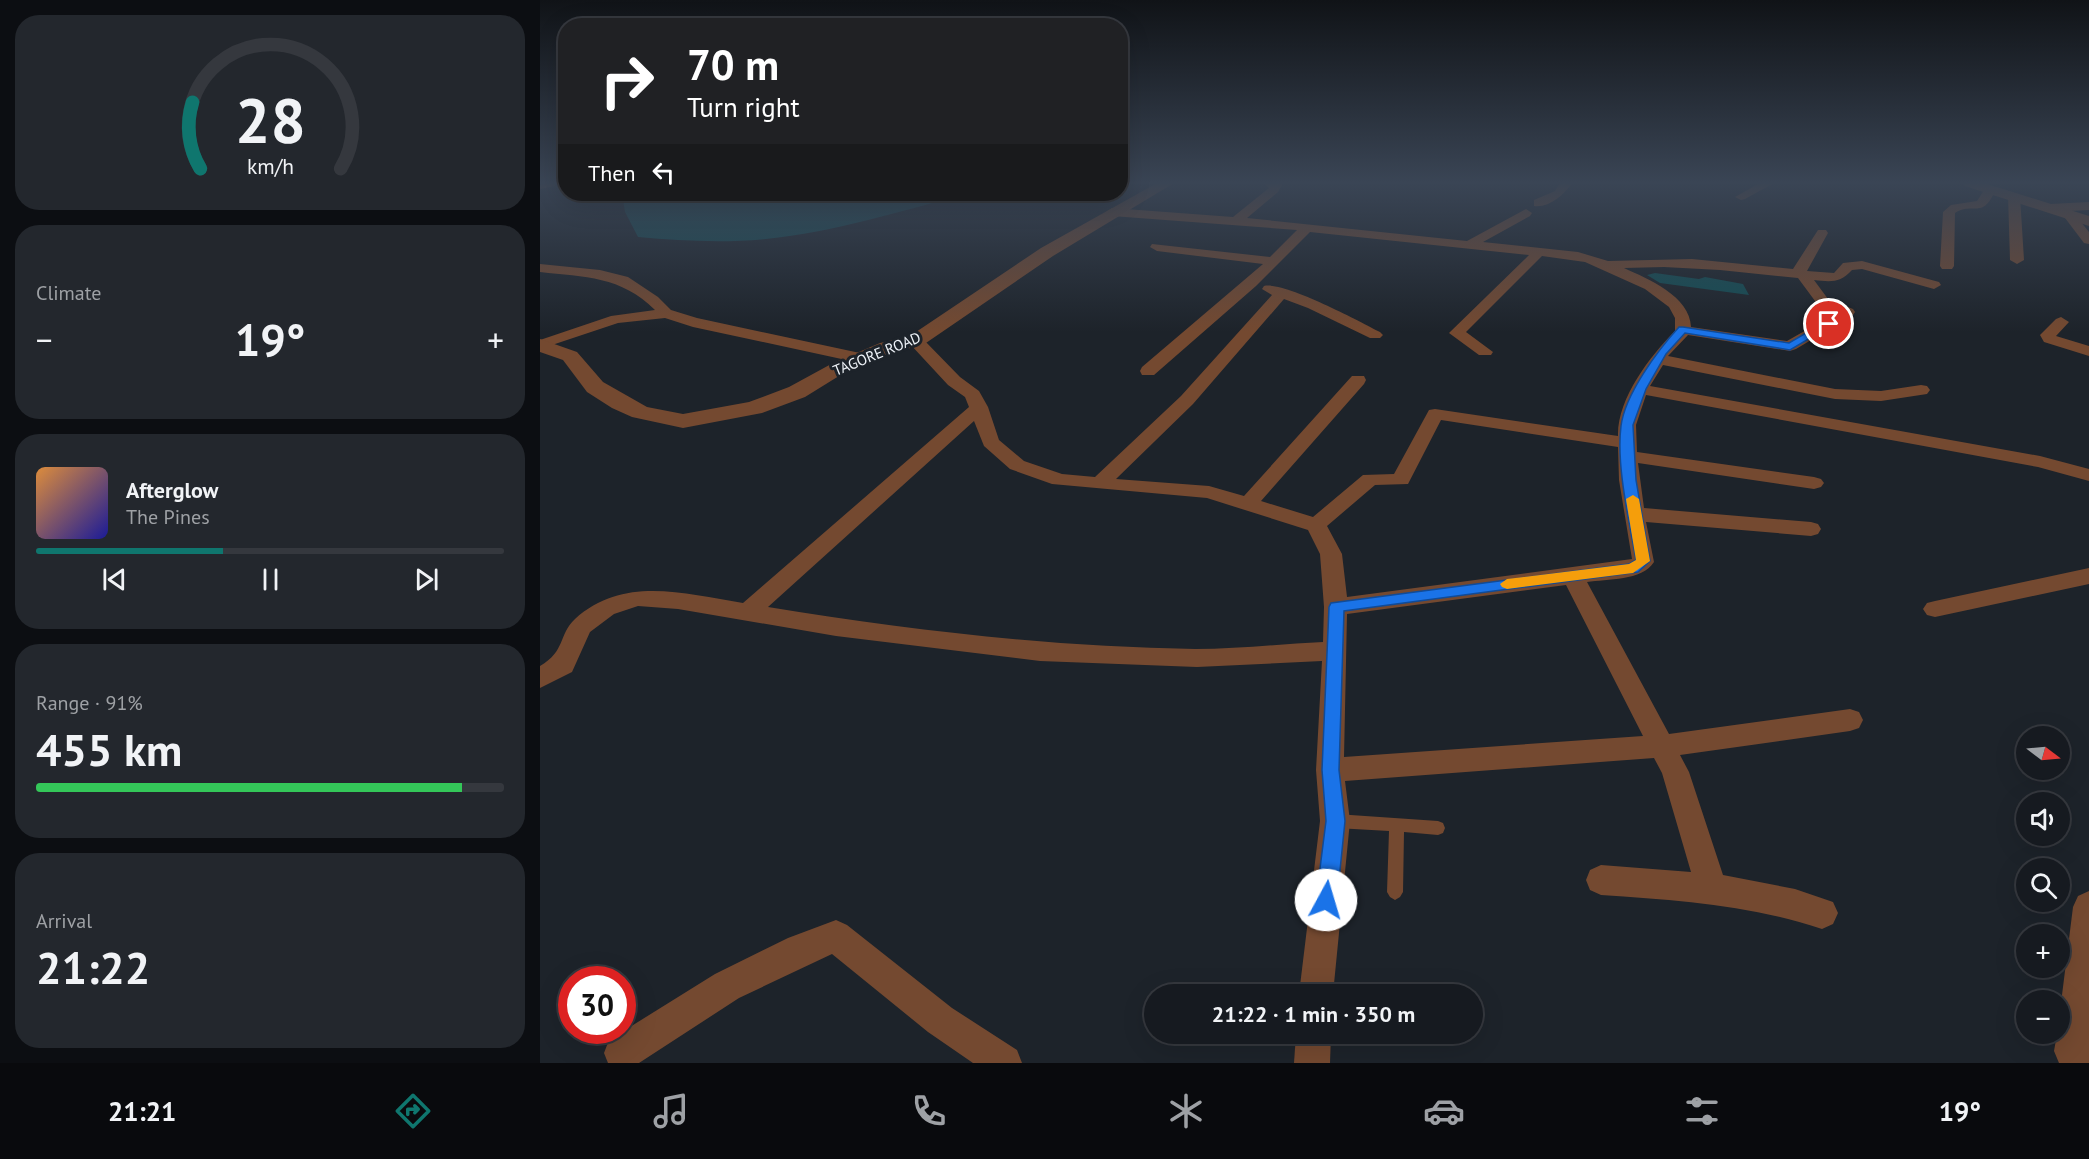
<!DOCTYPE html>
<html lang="en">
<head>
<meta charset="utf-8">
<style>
  body { margin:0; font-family:"PT Sans",sans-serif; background:#23272d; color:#f1f3f6; height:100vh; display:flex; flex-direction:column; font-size:22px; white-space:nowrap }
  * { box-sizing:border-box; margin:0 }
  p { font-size:20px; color:#9ea1a5 }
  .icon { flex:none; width:33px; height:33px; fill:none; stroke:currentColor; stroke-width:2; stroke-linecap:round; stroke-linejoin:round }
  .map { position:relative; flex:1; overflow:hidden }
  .details { display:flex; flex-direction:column; gap:15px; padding:15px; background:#0c0e12; width:540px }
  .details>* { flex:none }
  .guide { position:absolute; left:18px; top:18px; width:570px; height:183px; border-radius:24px; box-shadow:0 6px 24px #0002,0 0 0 2px #35383e; background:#202124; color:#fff; overflow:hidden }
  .needle { width:39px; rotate:106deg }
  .buttons { position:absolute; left:1476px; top:726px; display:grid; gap:12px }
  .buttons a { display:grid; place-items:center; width:54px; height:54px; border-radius:50%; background:#161a20; box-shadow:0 6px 24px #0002,0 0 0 2px #35383e; font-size:30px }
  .speed { position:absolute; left:18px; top:966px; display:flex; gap:12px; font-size:30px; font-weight:700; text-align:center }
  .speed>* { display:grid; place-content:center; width:78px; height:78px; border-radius:50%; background:#161a20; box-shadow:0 6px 24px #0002,0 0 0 2px #35383e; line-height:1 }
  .speed .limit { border:9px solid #d22; background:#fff; color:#111 }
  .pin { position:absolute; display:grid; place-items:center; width:51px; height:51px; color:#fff; margin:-26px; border:3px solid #fff; border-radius:50%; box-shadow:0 2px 6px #0007 }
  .me { position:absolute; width:66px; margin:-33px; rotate:6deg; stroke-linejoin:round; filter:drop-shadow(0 0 4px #0008) }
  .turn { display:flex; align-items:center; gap:21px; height:126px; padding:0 30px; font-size:27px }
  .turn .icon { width:78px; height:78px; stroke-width:2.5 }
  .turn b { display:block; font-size:42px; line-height:51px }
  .then { display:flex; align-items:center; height:57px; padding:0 30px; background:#0003; gap:12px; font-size:22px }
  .big { font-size:45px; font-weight:800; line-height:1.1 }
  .details .tile { flex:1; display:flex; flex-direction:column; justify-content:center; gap:9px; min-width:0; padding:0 21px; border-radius:24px; background:#23272d }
  .details .dial { align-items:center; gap:0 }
  .dial svg { height:156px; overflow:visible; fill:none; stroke:#35383e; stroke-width:7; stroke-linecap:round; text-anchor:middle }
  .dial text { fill:#f1f3f6; stroke:none }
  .song { display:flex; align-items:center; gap:18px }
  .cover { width:72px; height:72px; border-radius:9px; background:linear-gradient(135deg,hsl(30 70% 55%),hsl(240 70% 35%)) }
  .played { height:6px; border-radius:3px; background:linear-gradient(90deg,#0f766e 40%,#35383e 40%) }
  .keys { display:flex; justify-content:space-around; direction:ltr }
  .heat { display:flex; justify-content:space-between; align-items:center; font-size:33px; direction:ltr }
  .charge { height:9px; border-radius:4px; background:linear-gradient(90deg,#34c759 91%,#35383e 0) }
  .trip { position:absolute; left:604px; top:984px; width:339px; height:60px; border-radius:30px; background:#161a20; box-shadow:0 6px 24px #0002,0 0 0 2px #35383e; font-weight:800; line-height:60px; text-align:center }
  .menu { display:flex; height:96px; justify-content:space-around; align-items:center; background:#090a0d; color:#9ea1a5 }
  .menu .icon { width:42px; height:42px }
  .menu .selected { color:#0f766e }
  .menu b { font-size:27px; color:#f1f3f6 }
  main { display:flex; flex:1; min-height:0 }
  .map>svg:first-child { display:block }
  .water { fill:#144c53 }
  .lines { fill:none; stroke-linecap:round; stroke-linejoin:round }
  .service { fill:#744930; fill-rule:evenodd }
  .minor { fill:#744930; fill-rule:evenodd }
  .tertiary { fill:#744930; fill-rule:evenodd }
  .route { fill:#1a73e8; stroke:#114b97; stroke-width:1.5 }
  .slow { fill:#f59e0b }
  .labels { text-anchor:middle; stroke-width:6; stroke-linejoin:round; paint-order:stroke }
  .far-street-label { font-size:15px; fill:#f0f4f9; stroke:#1d232a }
</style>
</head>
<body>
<main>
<section class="details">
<div class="tile dial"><svg viewBox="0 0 100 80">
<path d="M14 69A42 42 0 1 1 86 69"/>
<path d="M14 69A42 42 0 0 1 10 35" stroke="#0f766e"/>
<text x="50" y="56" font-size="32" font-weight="700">28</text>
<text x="50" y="72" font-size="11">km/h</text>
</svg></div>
<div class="tile"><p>Climate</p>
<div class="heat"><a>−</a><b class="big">19°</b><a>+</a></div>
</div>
<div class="tile">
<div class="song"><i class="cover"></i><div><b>Afterglow</b><p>The Pines</p></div></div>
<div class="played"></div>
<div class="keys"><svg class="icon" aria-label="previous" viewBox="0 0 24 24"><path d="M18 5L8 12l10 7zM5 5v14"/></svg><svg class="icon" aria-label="pause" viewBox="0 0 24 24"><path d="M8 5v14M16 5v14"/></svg><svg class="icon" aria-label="next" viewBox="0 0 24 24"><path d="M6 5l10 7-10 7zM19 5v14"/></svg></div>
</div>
<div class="tile"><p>Range · 91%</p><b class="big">455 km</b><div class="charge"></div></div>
<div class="tile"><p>Arrival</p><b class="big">21:22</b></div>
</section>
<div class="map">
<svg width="1549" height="1063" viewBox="0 0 1549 1063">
  <rect width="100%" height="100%" fill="#1d232a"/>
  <g class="water">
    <path d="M82,194H427C361,211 294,232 226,239C184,243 141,241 98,237L85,212Z"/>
    <polygon points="1115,273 1159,279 1165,277 1203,284 1209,295 1120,283 1107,275"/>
  </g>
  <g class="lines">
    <g class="service">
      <polygon points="13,183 15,184 15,186 0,189 0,185"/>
      <polygon points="796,814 898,821 903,823 905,828 903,833 898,835 864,832 863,892 860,897 855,900 850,897 847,892 849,831 796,828 791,826 789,821 791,816"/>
    </g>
    <g class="minor">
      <path d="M723,183H740L742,185L738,192L707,218L927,241L986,209L992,213L990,216L943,242L1038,252L1068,261L1152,259L1253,269L1278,230H1286L1288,233L1267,271L1294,273L1303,263L1322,261L1399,282L1401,285L1394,289L1322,269L1312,270C1300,283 1291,282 1274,280L1288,299L1313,309L1315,312L1313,315L1256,349L1250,351L1148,335L1128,356L1295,389L1341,391L1381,385L1387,386L1390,390L1387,394L1341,401L1295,399L1123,365L1110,386L1500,456L1549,469V481L1498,467L1106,395L1096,425L1097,452L1274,477L1281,479L1284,483L1281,487L1274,489L1098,463L1104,508L1271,522L1278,524L1281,529L1278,534L1271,536L1106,522L1114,562C1102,581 1067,579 1047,582L1129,734L1310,709L1319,712L1323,720L1319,728L1310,731L1140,755L1149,772L1183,875L1255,889L1293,902L1298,913L1293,924L1282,929C1210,905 1136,900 1061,895L1050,890L1046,880L1050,870L1061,865L1151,872L1122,773L1114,758L805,781L810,821L793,994H759L780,821L776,770L782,661L657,667L500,661L296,636L138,609L98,606L74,614L50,632L32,672L0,688V666C26,651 18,635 35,619C84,575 144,594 203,603L429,407L425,397L408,385L370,344L368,341L370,338H382L420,377L439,391L448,407L459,440L484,461L522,474L555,477L641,396L732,295L722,289L724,286C744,281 819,321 840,332L843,335L840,338H830L768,308L744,299L653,404L576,479L669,486L704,496L812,376H824L826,380L824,384L721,501L773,517L823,475L854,474L889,410L895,409L1078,436C1077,399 1110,356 1135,331V318L1129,307L1105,289L1045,262L1002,256L926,332L953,352L951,355H939L909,333L989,255L770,232L716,286L614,375H602L600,371L602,367L723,264L617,251L610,247L612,244L730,257L757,230L572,216L566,212L572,208L693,217L729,188ZM1124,267L1180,270L1258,278L1278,305L1296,313L1247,341L1151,327C1150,296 1108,279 1084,268ZM901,420L1078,447L1079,480L1092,559L807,597L802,554L787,526L835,485L868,484ZM434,421L444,446L470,469L512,484L667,498L768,530L780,554L784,607L783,642C740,644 697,649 655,649C512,647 369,630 228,607ZM1026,585L1103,736L804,757L807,614Z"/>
      <path d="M1020,183H1032C1024,195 1009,208 994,206V200L1015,191Z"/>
      <polygon points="1220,183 1234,183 1205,199 1201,200 1195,197"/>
      <path d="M1450,186L1456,189C1442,221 1434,201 1415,213L1414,266L1412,269H1402L1400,266L1403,212L1411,205L1437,201L1446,187Z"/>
      <polygon points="1474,193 1480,196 1484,260 1477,264 1470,260 1468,196"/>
      <polygon points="1549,202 1549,210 1529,211 1532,211 1549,232 1549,244 1544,243 1522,214 1527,211 1510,212 1504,208 1510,204"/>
      <path d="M0,264L60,270L88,277L118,297L131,310L157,318L320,353L328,358L320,363L153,327L125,318L78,323L0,349V340L71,316L115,310C81,276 45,277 0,272Z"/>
      <polygon points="1521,317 1529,322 1516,336 1549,346 1549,356 1504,342 1500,335 1516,319"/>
      <polygon points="1549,568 1549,584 1395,617 1387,615 1383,609 1387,603 1395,601"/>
      <polygon points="1549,891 1549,1063 1519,1063 1514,1051 1517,1034 1520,1034 1520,1011 1533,907 1538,896"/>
      <polygon points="296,920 307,925 412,1008 477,1050 482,1063 433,1063 388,1032 292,954 199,998 99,1063 68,1063 64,1053 69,1040 175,974 248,938"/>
      <polygon points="756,1034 791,1034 790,1063 754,1063"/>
    </g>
    <g class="tertiary">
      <polygon points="617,183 634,183 513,256 383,345 353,352 307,371 265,397 222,413 143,428 92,417 72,408 47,392 23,360 0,352 0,339 37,352 63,382 107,407 143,414 209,402 249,387 293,363 340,343 370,336 501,248"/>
      <polygon points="1423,183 1444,183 1549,216 1549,226 1425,186"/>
    </g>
  </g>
  <linearGradient id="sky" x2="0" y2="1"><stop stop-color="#101317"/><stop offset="0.55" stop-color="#3a4555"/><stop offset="1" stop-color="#3a4555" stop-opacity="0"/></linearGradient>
  <rect width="1549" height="332" fill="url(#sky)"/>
  <path class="route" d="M1285,322L1294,324L1250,350L1145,333L1126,354L1106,389L1093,425L1096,480L1110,561L1098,572L804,611L799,770L805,821L797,900L794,907L786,910L779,907L776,900L786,821L782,770L789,607L791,603L1089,564L1096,560C1089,520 1076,465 1081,426C1085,394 1118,350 1139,327H1143L1249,343Z"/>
  <polygon class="slow" points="1093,495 1099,499 1110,561 1093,573 967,589 962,587 960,584 967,579 1089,564 1096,560 1086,499"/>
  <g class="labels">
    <g class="far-street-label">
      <text transform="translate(337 354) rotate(-22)" y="5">TAGORE ROAD</text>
    </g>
  </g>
</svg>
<div class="buttons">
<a><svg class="needle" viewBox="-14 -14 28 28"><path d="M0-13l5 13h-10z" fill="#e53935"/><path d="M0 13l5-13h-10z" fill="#9ea1a5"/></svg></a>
<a><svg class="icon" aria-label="sound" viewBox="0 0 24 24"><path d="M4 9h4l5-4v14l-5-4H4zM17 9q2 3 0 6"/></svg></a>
<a><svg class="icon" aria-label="search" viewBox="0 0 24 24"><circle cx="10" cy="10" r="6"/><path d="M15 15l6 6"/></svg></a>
<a>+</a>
<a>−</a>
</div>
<div class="speed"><div class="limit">30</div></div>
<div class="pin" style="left:1289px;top:324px;background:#d93025"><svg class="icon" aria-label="arrive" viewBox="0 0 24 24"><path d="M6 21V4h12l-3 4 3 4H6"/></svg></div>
<svg class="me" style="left:786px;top:900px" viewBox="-20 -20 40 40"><circle r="19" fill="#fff"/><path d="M0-13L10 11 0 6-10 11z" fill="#1a73e8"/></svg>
<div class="trip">21:22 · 1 min · 350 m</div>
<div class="guide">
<div class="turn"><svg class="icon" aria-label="right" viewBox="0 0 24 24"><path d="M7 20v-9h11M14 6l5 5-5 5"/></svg><div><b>70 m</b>Turn right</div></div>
<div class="then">Then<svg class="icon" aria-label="left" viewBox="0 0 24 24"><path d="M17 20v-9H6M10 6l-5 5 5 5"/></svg></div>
</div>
</div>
</main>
<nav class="menu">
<b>21:21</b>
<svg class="icon selected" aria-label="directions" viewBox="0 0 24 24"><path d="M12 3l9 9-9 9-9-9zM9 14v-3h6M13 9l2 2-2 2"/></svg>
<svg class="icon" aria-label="music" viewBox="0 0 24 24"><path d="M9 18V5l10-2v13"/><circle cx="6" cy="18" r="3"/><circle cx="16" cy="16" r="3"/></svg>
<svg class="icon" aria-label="phone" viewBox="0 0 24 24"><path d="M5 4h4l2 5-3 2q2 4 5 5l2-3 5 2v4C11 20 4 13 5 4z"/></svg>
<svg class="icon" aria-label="climate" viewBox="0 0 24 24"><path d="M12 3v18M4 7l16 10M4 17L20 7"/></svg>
<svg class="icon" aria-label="car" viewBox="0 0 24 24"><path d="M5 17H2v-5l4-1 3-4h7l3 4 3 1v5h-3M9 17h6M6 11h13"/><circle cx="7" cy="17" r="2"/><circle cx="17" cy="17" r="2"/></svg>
<svg class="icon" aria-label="filters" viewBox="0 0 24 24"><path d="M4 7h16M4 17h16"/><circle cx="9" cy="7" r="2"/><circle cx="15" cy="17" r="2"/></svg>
<b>19°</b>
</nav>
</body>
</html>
